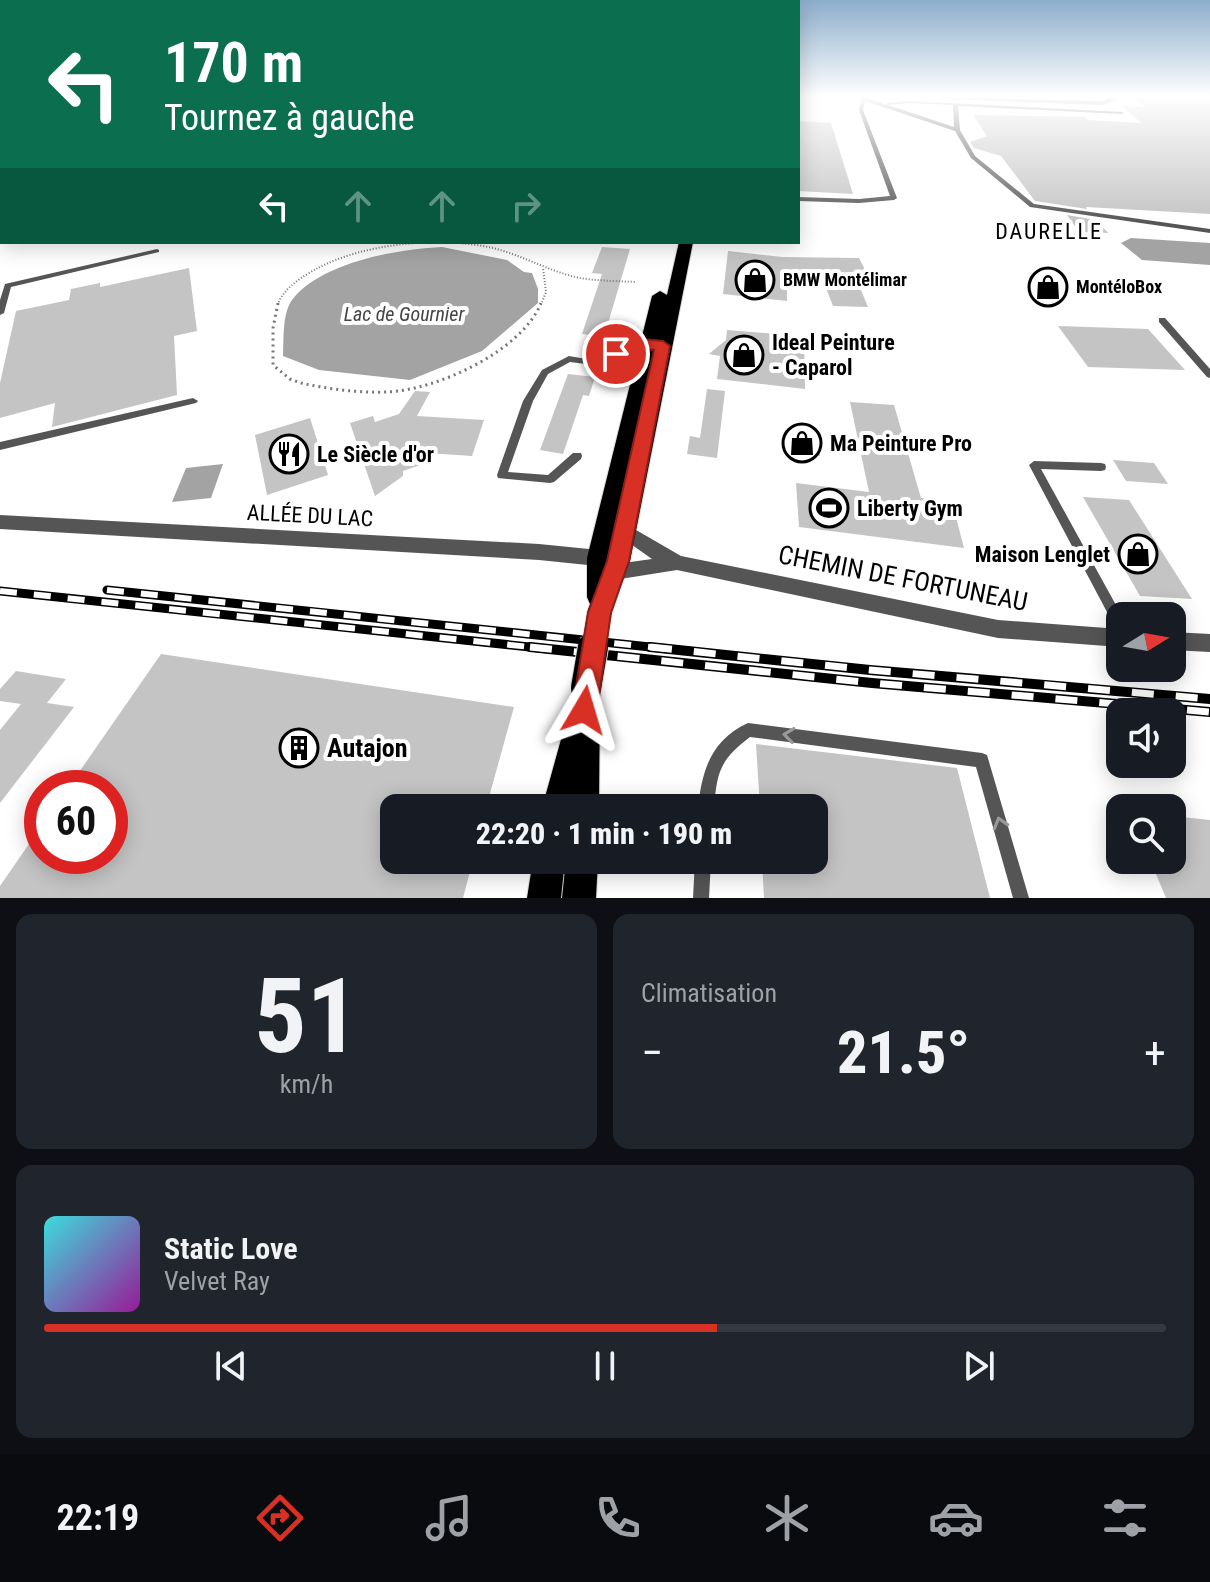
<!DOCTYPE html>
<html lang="fr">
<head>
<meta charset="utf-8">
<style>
  body { margin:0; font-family:"Roboto Condensed",sans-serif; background:#20242c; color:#f1f3f6; height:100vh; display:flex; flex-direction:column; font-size:30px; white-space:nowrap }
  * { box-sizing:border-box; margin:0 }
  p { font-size:26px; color:#9ea1a6 }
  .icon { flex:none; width:44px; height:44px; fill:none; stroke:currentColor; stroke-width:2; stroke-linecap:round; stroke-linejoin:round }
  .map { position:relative; height:898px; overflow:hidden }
  .panel { display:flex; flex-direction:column; gap:16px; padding:16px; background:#0d0f14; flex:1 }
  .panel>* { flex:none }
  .banner { position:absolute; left:0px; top:0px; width:800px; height:244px; box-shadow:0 4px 20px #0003; background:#0b6e4f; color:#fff; overflow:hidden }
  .needle { width:52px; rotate:79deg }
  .controls { position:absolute; left:1106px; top:602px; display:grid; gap:16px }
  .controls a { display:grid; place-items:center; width:80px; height:80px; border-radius:16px; background:#171b24; box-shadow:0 4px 20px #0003; font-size:40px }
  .speed { position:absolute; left:24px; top:770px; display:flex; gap:16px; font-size:40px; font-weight:700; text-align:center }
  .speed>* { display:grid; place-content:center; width:104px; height:104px; border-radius:50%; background:#171b24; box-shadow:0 4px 20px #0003; line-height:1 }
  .speed .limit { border:12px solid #d22; background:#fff; color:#111 }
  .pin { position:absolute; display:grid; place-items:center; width:68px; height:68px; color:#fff; margin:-34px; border:4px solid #fff; border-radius:50%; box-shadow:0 2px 8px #0007 }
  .me { position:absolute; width:88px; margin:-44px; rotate:7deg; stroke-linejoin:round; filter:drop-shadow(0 0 6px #0008) }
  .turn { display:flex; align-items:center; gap:28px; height:168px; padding:0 32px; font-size:36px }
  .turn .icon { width:104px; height:104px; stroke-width:2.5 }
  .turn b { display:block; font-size:56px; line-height:68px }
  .lanes { display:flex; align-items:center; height:76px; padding:0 32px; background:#0003; justify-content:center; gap:40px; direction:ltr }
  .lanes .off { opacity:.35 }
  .big { font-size:60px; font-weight:800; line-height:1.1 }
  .panel .tile { flex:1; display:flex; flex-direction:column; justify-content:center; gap:12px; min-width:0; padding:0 28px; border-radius:16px; background:#20242c }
  .panel .dial { align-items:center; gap:0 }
  .dial b { font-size:104px; line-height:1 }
  .song { display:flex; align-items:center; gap:24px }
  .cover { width:96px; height:96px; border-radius:12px; background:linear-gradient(135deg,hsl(180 70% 55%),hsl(300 70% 35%)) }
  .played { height:8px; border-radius:4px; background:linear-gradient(90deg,#d93025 60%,#363941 60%) }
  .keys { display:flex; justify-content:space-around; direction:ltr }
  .heat { display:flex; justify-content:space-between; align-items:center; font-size:44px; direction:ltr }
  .panel .tiles { flex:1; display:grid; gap:16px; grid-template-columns:1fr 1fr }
  .tile:last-child { grid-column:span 2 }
  .trip { position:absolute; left:380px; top:794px; width:448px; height:80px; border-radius:16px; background:#171b24; box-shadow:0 4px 20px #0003; font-weight:800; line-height:80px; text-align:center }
  .dock { display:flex; height:128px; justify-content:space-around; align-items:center; background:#090b0e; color:#9ea1a6 }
  .dock .icon { width:56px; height:56px }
  .dock .active { color:#d93025 }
  .dock b { font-size:36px; color:#f1f3f6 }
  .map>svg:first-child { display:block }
  .water { fill:#a3a3a3 }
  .building { fill:#c4c4c4 }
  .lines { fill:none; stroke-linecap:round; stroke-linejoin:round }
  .primary-casing { stroke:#dbdbdb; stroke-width:2 }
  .path-far1 { stroke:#777; stroke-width:2; stroke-dasharray:1 2; stroke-linecap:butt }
  .path { stroke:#777; stroke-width:3; stroke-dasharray:2 4; stroke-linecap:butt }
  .lane { fill:#555; fill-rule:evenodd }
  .street { fill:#555; fill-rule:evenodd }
  .primary { fill:#000; fill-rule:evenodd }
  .rail-far1-casing { stroke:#000; stroke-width:9 }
  .rail-casing { stroke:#000; stroke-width:10 }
  .rail-far1 { stroke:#fff; stroke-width:6; stroke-dasharray:17; stroke-linecap:butt }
  .rail { stroke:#fff; stroke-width:7; stroke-dasharray:22; stroke-linecap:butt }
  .primary-bridge-far1-casing { stroke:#dbdbdb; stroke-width:25; stroke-linecap:butt }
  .primary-bridge-casing { stroke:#dbdbdb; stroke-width:32; stroke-linecap:butt }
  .primary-bridge-far1 { stroke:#000; stroke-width:23 }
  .primary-bridge { stroke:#000; stroke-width:30 }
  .oneway { stroke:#999 }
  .route { fill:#d93025; stroke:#8d1f18; stroke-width:2 }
  .labels { text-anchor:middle; stroke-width:8; stroke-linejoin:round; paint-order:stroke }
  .far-poi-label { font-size:18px; font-weight:bold; fill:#000; stroke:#fff; text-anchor:start }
  .far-water-label { font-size:20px; font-style:italic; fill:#444; stroke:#fff }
  .far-quarter-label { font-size:22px; letter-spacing:2px; fill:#000; stroke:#fff }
  .poi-label { font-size:22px; font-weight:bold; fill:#000; stroke:#fff; text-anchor:start }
  .street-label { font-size:22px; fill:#000; stroke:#fff }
  .near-street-label { font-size:26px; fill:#000; stroke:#fff }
  .near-poi-label { font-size:26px; font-weight:bold; fill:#000; stroke:#fff; text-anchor:start }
</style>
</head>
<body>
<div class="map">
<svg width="1210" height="898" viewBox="0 0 1210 898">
  <rect width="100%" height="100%" fill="#fff"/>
  <g class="water">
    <polygon points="1131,238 1210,243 1210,265 1142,260 1121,243"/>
    <path d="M442,247L507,260L524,272L532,273L538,289V303L482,351L410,380L319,370L283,356C284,339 282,314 292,300C321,262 398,249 442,247Z"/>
    <polygon points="223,464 211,498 172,502 186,468"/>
  </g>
  <g class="building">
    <polygon points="1133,97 1210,97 1210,214 1086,207 1087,209 1035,201 1001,156 974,148 970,142 987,136 973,115 1085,117 1088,120 1141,123 1122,106 1145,107"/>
    <polygon points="798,121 831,123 853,194 798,191"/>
    <polygon points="1067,215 1096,220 1108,233 1079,232"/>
    <polygon points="602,247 630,249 604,337 582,334 602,274 592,273"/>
    <polygon points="728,251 782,257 859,258 870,279 856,278 868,307 833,306 822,278 787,278 787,301 723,294"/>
    <polygon points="189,268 197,331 174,336 177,395 52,427 55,403 0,418 0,383 16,311 69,300 71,289 100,283 100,287"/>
    <polygon points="1058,326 1148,329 1185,370 1088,367"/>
    <polygon points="727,330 804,336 805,389 717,379 720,356 709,354 726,340"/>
    <polygon points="568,374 595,377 589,396 583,395 563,454 540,450"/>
    <polygon points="707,389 725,391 717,458 687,454 690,436 700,438"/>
    <polygon points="415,391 430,392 417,416 484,420 472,456 426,453 429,462 403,471 403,476 375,496 350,423 373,416 375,422 399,414"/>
    <polygon points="850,402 894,405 921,498 952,502 964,548 799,527 796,483 869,492"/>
    <polygon points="310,418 328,475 267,495 255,435"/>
    <polygon points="785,430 817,433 820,456 787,453"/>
    <polygon points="1113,460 1154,463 1168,484 1126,481"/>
    <polygon points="1083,497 1129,500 1192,599 1140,596"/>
    <polygon points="161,654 514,707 486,808 394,808 394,860 473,860 463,898 0,898 0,886 42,825 42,856 110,856 110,788 68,788"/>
    <polygon points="16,671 66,679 47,703 74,707 0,803 0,730 21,704 0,701 0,689"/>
    <polygon points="756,744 957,768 990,898 764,898 762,860 814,860 814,808 760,808"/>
    <polygon points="1172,816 1210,820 1210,898 1166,898 1150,860 1172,860"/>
  </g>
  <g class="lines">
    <defs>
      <g id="primary">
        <polygon points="679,242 693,242 630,561 608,621 599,624 590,621 587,613 590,604 587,597 587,558 652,296 660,291 667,295"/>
        <polygon points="586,675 596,679 600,688 599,808 542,808 565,725 572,714 572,688 576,679"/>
        <polygon points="533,860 565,860 561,898 527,898"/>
        <polygon points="566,860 598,860 596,898 562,898"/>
      </g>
    </defs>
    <use href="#primary" class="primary-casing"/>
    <g class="path-far1">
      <path d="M278,305C281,290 304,275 318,268C366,243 439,236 493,248C522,255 550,272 580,278C598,281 618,281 636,282"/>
      <polyline points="541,305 546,292 543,268"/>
    </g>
    <path class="path" d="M278,303L273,328V365L290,379L301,383C328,389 358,393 387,392C437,390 522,351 541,303"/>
    <g class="lane">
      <path d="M862,97H866L886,105L888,103L908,101L1124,112L1122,114L958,106L960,130L975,156L1034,204L1210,229V233L1030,207L971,158L955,131L865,101L863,110L897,198L894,200L859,203L798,201V197L859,199L890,196L859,110ZM908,103L953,105L954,127L888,105Z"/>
      <rect x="0" y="167" width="2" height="4"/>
      <polygon points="157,249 159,250 159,252 11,287 4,313 0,315 0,300 5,284"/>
      <polygon points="1159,318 1165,318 1210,369 1210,378 1207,377 1159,322"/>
      <polygon points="632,340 653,342 657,345 653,348 634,346 602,366 570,362 548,374 533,401 508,472 548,475 573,453 581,453 582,456 581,459 554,482 550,483 498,478 497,475 523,401 542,370 569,356 598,361"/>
      <polygon points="193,398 198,401 196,403 0,450 0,442"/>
      <polygon points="1034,461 1101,463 1105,464 1106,467 1105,470 1101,471 1041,469 1122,616 1120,616 1120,631 1116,629 1029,465"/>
      <path d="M748,723L982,753L987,755L1029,898H1013L976,767L750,737C720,760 717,771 714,808H698C702,770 711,740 748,723Z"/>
      <polygon points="695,860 711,860 709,898 693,898"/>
    </g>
    <g class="street">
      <polygon points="940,97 1102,101 1107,99 1105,97 1114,97 1117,100 1102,105 944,99"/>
      <polygon points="2,175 2,181 0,182 0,176"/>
      <polygon points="0,515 539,544 609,551 616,554 618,559 616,564 652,559 618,535 615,530 618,525 624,523 681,556 998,620 1120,629 1120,647 998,638 677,570 614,580 607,578 605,572 607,567 539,560 0,529"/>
      <polygon points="1172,632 1210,634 1210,652 1172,650"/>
    </g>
    <use href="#primary" class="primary"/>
    <defs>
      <g id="rail-far1">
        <polyline points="107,590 669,649"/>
        <polyline points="0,591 549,649"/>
      </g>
      <g id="rail">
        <polyline points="530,647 872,683 1210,712"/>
        <polyline points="650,647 870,670 1210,699"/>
      </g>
    </defs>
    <use href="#rail-far1" class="rail-far1-casing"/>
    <use href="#rail" class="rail-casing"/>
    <use href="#rail-far1" class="rail-far1"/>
    <use href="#rail" class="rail"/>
    <defs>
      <polyline id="primary-bridge-far1" points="593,649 599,613"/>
      <polyline id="primary-bridge" points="586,688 593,647"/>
    </defs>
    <use href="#primary-bridge-far1" class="primary-bridge-far1-casing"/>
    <use href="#primary-bridge" class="primary-bridge-casing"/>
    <use href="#primary-bridge-far1" class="primary-bridge-far1"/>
    <use href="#primary-bridge" class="primary-bridge"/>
  </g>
  <defs><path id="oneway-chevron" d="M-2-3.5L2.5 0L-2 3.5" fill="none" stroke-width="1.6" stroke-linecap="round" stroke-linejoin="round" transform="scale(2)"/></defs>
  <g class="oneway">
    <use href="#oneway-chevron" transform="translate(789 735) rotate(-173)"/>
    <use href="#oneway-chevron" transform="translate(1000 823) rotate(-106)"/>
  </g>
  <linearGradient id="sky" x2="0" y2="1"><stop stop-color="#8cadcc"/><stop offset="0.43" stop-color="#fff"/><stop offset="1" stop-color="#fff" stop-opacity="0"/></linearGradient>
  <rect width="1210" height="223" fill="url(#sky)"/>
  <polygon class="route" points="632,338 663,341 670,346 629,561 611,613 597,710 593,719 584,722 575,719 572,710 588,613 607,561 654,350 635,348 621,357 610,357 610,350"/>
  <defs>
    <symbol id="shop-ring" viewBox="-11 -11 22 22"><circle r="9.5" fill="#fff" stroke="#000" stroke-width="1.5"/><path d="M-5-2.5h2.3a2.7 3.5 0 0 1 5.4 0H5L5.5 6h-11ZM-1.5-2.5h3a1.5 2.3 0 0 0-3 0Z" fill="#000"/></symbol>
    <symbol id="restaurant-ring" viewBox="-11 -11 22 22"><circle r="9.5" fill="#fff" stroke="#000" stroke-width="1.5"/><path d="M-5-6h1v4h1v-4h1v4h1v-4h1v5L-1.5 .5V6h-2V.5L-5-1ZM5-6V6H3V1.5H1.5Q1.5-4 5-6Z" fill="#000"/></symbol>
    <symbol id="stadium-ring" viewBox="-11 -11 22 22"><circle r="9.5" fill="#fff" stroke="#000" stroke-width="1.5"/><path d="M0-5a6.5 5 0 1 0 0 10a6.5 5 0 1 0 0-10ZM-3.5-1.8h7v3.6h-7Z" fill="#000"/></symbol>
    <symbol id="building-ring" viewBox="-11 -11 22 22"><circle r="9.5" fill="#fff" stroke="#000" stroke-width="1.5"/><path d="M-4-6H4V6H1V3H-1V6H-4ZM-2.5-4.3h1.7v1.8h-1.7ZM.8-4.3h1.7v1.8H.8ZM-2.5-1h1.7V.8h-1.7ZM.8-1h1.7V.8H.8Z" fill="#000"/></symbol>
  </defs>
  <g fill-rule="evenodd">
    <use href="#shop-ring" x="733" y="258" width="44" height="44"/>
    <use href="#shop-ring" x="1026" y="265" width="44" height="44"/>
    <use href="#shop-ring" x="722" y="333" width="44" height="44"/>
    <use href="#shop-ring" x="780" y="421" width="44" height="44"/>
    <use href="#restaurant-ring" x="267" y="432" width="44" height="44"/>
    <use href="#stadium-ring" x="807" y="486" width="44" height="44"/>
    <use href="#shop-ring" x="1116" y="532" width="44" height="44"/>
    <use href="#building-ring" x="277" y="726" width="44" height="44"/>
  </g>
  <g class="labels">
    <g class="far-poi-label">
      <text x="783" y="286">BMW Montélimar</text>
      <text x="1076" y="293">MontéloBox</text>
    </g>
    <g class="far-water-label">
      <text x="404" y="321">Lac de Gournier</text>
    </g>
    <g class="far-quarter-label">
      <text x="1049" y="239">DAURELLE</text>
    </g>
    <g class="poi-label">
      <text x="772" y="350">Ideal Peinture<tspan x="772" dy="25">- Caparol</tspan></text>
      <text x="830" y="451">Ma Peinture Pro</text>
      <text x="317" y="462">Le Siècle d'or</text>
      <text x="857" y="516">Liberty Gym</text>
      <text x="1110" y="562" text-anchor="end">Maison Lenglet</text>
    </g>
    <g class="street-label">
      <text transform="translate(310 515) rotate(3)" y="8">ALLÉE DU LAC</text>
    </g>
    <g class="near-street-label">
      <text transform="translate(903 578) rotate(11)" y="9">CHEMIN DE FORTUNEAU</text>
    </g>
    <g class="near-poi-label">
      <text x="327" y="757">Autajon</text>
    </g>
  </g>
</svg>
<div class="controls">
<a><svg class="needle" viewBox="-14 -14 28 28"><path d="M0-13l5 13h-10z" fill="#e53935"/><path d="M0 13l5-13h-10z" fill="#9ea1a6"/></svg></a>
<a><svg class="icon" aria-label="sound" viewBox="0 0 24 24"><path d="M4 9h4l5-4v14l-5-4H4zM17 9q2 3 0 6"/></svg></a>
<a><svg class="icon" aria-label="search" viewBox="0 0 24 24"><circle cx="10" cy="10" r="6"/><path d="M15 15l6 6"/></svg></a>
</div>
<div class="speed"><div class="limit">60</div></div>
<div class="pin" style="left:616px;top:354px;background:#d93025"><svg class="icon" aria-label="arrive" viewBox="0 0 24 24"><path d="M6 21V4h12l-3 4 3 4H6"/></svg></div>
<svg class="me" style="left:584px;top:710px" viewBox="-20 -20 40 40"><path d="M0-17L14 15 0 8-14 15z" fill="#d93025" stroke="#fff" stroke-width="4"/></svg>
<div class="trip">22:20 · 1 min · 190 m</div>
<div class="banner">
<div class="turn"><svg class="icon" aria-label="left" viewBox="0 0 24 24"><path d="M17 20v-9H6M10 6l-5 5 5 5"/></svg><div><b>170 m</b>Tournez à gauche</div></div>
<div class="lanes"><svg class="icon" aria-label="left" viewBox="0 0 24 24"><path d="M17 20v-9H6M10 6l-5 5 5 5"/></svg><svg class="icon off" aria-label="ahead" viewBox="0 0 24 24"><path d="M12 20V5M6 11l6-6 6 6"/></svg><svg class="icon off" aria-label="ahead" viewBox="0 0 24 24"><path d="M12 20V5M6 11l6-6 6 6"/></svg><svg class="icon off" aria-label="right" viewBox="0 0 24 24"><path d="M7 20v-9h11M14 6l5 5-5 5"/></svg></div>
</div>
</div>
<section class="panel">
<div class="tiles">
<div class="tile dial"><b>51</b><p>km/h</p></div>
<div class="tile"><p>Climatisation</p>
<div class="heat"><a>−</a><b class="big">21.5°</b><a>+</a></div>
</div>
<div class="tile">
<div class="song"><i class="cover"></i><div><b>Static Love</b><p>Velvet Ray</p></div></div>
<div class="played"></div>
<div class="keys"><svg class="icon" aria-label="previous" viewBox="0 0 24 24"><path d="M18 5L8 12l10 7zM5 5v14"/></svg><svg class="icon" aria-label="pause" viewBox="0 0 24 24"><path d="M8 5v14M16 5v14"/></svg><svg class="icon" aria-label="next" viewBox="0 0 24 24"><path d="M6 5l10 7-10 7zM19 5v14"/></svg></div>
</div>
</div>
</section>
<nav class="dock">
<b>22:19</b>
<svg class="icon active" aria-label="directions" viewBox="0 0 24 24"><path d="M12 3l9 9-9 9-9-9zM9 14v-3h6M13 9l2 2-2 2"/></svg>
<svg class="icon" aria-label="music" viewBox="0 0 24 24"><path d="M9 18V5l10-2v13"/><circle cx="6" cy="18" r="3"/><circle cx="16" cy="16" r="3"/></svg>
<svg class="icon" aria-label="phone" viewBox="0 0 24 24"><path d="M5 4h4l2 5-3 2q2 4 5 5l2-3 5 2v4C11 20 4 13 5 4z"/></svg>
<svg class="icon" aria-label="climate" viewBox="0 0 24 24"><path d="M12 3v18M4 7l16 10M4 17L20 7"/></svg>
<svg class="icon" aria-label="car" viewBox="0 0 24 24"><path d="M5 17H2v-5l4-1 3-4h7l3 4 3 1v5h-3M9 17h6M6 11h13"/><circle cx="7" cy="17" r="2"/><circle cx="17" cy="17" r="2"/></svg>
<svg class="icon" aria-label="filters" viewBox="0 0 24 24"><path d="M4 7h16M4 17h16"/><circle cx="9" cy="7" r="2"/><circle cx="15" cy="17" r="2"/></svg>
</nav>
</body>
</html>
